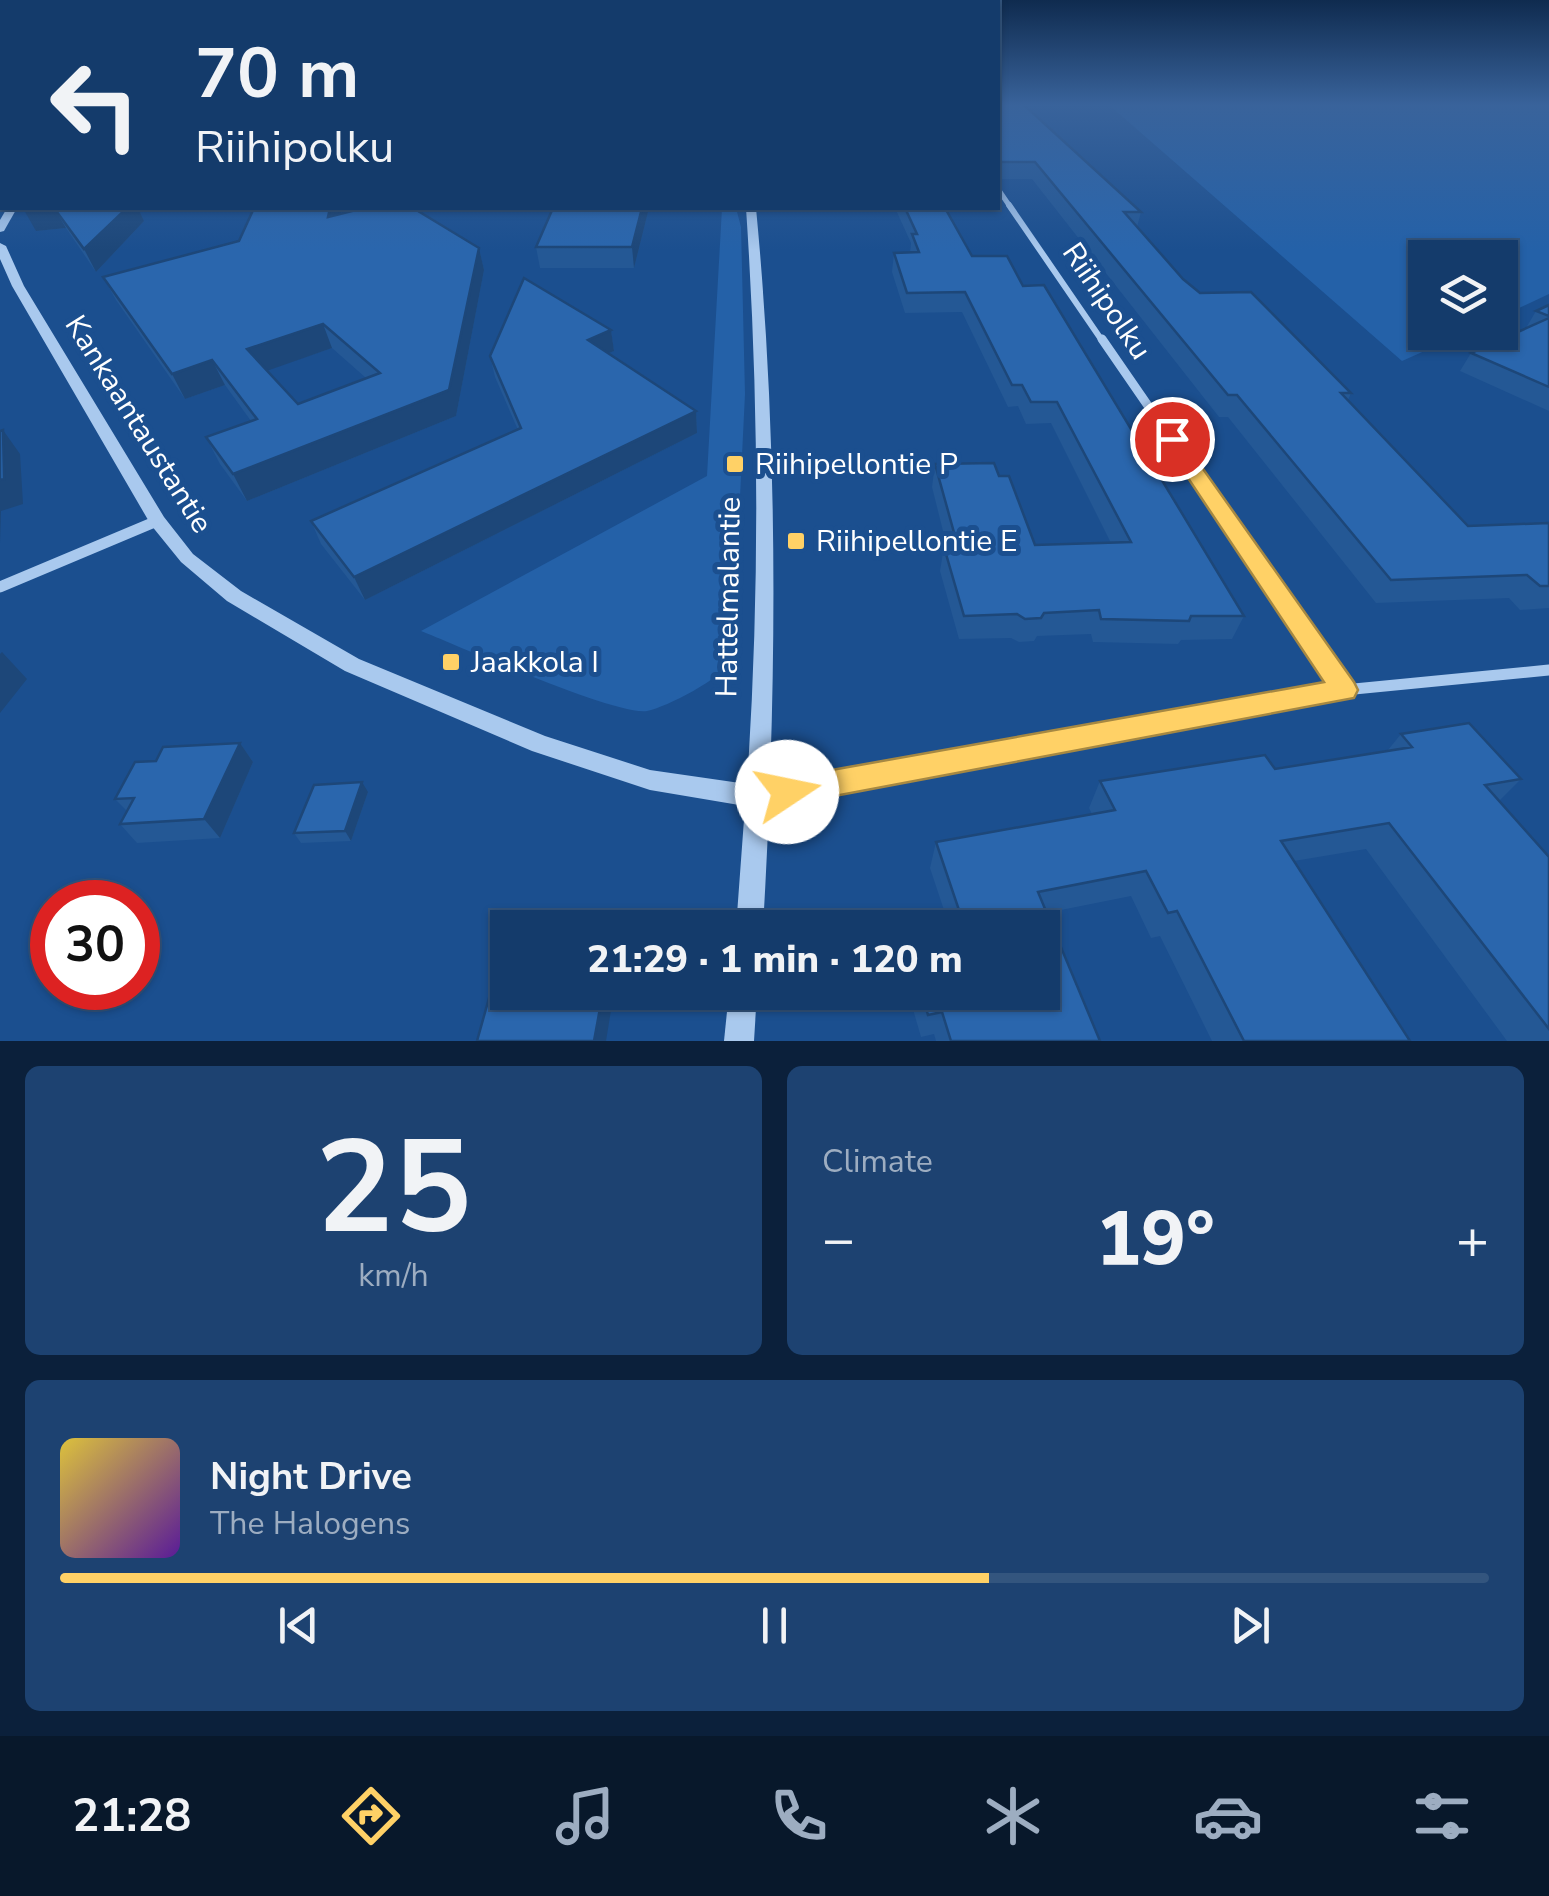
<!DOCTYPE html>
<html lang="en">
<head>
<meta charset="utf-8">
<style>
  body { margin:0; font-family:"Nunito Sans",sans-serif; background:#1d4271; color:#f1f3f6; height:100vh; display:flex; flex-direction:column; font-size:38px; white-space:nowrap }
  * { box-sizing:border-box; margin:0 }
  p { font-size:32px; color:#9dadc1 }
  .icon { flex:none; width:55px; height:55px; fill:none; stroke:currentColor; stroke-width:2; stroke-linecap:round; stroke-linejoin:round }
  .map { position:relative; height:1041px; overflow:hidden }
  .panel { display:flex; flex-direction:column; gap:25px; padding:25px; background:#0b203b; flex:1 }
  .panel>* { flex:none }
  .banner { position:absolute; left:0px; top:0px; width:1000px; height:210px; box-shadow:0 2px 8px #0004,0 0 0 2px #33557e; background:#143b6b; color:#f1f3f6; overflow:hidden }
  .controls { position:absolute; left:1408px; top:240px; display:grid; gap:20px }
  .controls a { display:grid; place-items:center; width:110px; height:110px; border-radius:0px; background:#143b6b; box-shadow:0 2px 8px #0004,0 0 0 2px #33557e; font-size:50px }
  .speed { position:absolute; left:30px; top:880px; display:flex; gap:20px; font-size:50px; font-weight:700; text-align:center }
  .speed>* { display:grid; place-content:center; width:130px; height:130px; border-radius:50%; background:#143b6b; box-shadow:0 2px 8px #0004,0 0 0 2px #33557e; line-height:1 }
  .speed .limit { border:15px solid #d22; background:#fff; color:#111 }
  .pin { position:absolute; display:grid; place-items:center; width:85px; height:85px; color:#fff; margin:-42px; border:5px solid #fff; border-radius:50%; box-shadow:0 2px 10px #0007 }
  .me { position:absolute; width:110px; margin:-55px; rotate:79deg; stroke-linejoin:round; filter:drop-shadow(0 0 8px #0008) }
  .turn { display:flex; align-items:center; gap:35px; height:210px; padding:0 30px; font-size:45px }
  .turn .icon { width:130px; height:130px; stroke-width:2.5 }
  .turn b { display:block; font-size:70px; line-height:85px }
  .big { font-size:75px; font-weight:800; line-height:1.1 }
  .panel .card { flex:1; display:flex; flex-direction:column; justify-content:center; gap:15px; min-width:0; padding:0 35px; border-radius:15px; background:#1d4271 }
  .panel .dial { align-items:center; gap:0 }
  .dial b { font-size:130px; line-height:1 }
  .song { display:flex; align-items:center; gap:30px }
  .cover { width:120px; height:120px; border-radius:15px; background:linear-gradient(135deg,hsl(50 70% 55%),hsl(270 70% 35%)) }
  .played { height:10px; border-radius:5px; background:linear-gradient(90deg,#ffd166 65%,#33557e 65%) }
  .keys { display:flex; justify-content:space-around; direction:ltr }
  .heat { display:flex; justify-content:space-between; align-items:center; font-size:55px; direction:ltr }
  .panel .tiles { flex:1; display:grid; gap:25px; grid-template-columns:1fr 1fr }
  .card:last-child { grid-column:span 2 }
  .trip { position:absolute; left:490px; top:910px; width:570px; height:100px; border-radius:0px; background:#143b6b; box-shadow:0 2px 8px #0004,0 0 0 2px #33557e; font-weight:800; line-height:100px; text-align:center }
  .menu { display:flex; height:160px; justify-content:space-around; align-items:center; background:#08182b; color:#9dadc1 }
  .menu .icon { width:70px; height:70px }
  .menu .active { color:#ffd166 }
  .menu b { font-size:45px; color:#f1f3f6 }
  .map>svg:first-child { display:block }
  .green { fill:#2461a8 }
  .lines { fill:none; stroke-linecap:round; stroke-linejoin:round }
  .minor-far4 { stroke:#a9c9ee; stroke-width:5 }
  .minor-far3 { stroke:#a9c9ee; stroke-width:6 }
  .minor-far2 { stroke:#a9c9ee; stroke-width:9 }
  .minor-far1 { stroke:#a9c9ee; stroke-width:11 }
  .minor { stroke:#a9c9ee; stroke-width:15 }
  .tertiary { fill:#a9c9ee; fill-rule:evenodd }
  .wall { fill:#245895; fill-rule:evenodd }
  .shaded-wall { fill:#1d4779 }
  .building { fill:#2a66ad; stroke:#1d4779; stroke-width:2.5; fill-rule:evenodd }
  .route { fill:#ffd166; stroke:#a68842; stroke-width:2.5 }
  .poi-dot { fill:#ffd166; stroke:#1b4f8f; stroke-width:4 }
  .labels { text-anchor:middle; stroke-width:10; stroke-linejoin:round; paint-order:stroke }
  .street-label { font-size:30px; fill:#fff; stroke:#1b4f8f }
  .poi-label { font-size:30px; fill:#fff; stroke:#1b4f8f; text-anchor:start }
</style>
</head>
<body>
<div class="map">
<svg width="1549" height="1041" viewBox="0 0 1549 1041">
  <rect width="100%" height="100%" fill="#1b4f8f"/>
  <g class="green">
    <polygon points="1108,104 1549,104 1549,294 1500,317 1500,258 1425,258 1425,332 1465,333 1402,361"/>
    <path d="M722,208H736L741,227L745,394L732,661C722,678 667,707 647,711C616,716 459,646 421,631L707,476Z"/>
  </g>
  <g class="lines">
    <polyline class="minor-far4" points="998,189 1011,208"/>
    <polyline class="minor-far3" points="1009,205 1103,342"/>
    <polyline class="minor-far2" points="1102,339 1224,516"/>
    <g class="minor-far1">
      <polyline points="1222,514 1344,690"/>
      <polyline points="0,587 157,521"/>
      <polyline points="1047,744 1344,690 1549,670"/>
    </g>
    <polyline class="minor" points="760,797 1061,742"/>
    <g class="tertiary">
      <polygon points="7,208 17,208 4,231 0,232 0,220"/>
      <path d="M746,208H756C779,448 777,687 763,928H736L745,806L650,790L532,751L345,671L227,601L181,562L151,525L12,286L0,259V243L6,246L24,286L164,517L193,554L241,591L359,659L545,736L650,770L747,784C760,592 759,400 746,208Z"/>
      <polygon points="729,992 757,992 754,1041 724,1041"/>
    </g>
  </g>
  <g class="wall">
    <polygon points="998,104 1141,212 1137,227 1183,279 1200,293 1351,393 1348,400 1468,526 1549,523 1549,608 1520,610 1509,598 1376,603 1228,417 1219,417 1032,179 998,179"/>
    <polygon points="27,208 138,208 144,221 96,272 66,228 36,231"/>
    <polygon points="649,208 634,268 540,268 536,247"/>
    <polygon points="895,208 945,208 972,256 1023,286 1244,616 1232,639 1181,640 1178,644 1093,642 1091,634 1037,636 1034,641 1019,642 1011,638 959,639 940,571 944,547 947,547 932,487 935,464 999,476 1035,545 1111,543 1051,423 1026,424 1018,406 1008,407 962,312 905,313 892,272 894,253 910,253 911,243"/>
    <path d="M340,214L479,248L484,270L456,416L247,501L220,464L206,437L251,421L225,385L185,399L116,300L103,277ZM332,348L366,378L298,404L267,370Z"/>
    <polygon points="1549,305 1549,411 1460,371 1471,353 1527,328 1526,328 1536,311"/>
    <polygon points="611,330 614,351 608,353 696,411 697,433 365,600 321,544 311,521 518,430 495,377 490,356"/>
    <polygon points="1401,734 1521,779 1499,801 1549,857 1549,1041 1507,1041 1366,849 1294,861 1410,1041 1212,1041 1160,936 1151,938 1131,896 1046,913 1100,1041 936,1041 934,1034 921,1037 908,992 1042,992 1042,928 950,928 930,868 936,842 1092,814 1089,808 1100,781 1275,769 1388,750"/>
    <polygon points="240,743 253,762 220,838 137,843 120,824 127,811 115,799 156,761"/>
    <polygon points="368,792 351,841 301,843 294,833"/>
  </g>
  <g class="shaded-wall">
    <polygon points="54,208 66,228 36,231 24,210"/>
    <polygon points="127,208 138,208 144,221 96,272 84,249"/>
    <polygon points="330,208 342,208 335,239 328,217"/>
    <polygon points="642,208 649,208 634,268 632,247"/>
    <polygon points="479,248 484,270 456,416 247,501 233,474 449,390"/>
    <polygon points="323,324 332,348 258,374 247,349"/>
    <polygon points="611,330 614,351 591,360 588,340"/>
    <polygon points="212,360 225,385 185,399 172,374"/>
    <polygon points="696,411 697,433 365,600 354,577"/>
    <polygon points="3,430 20,454 23,504 1,511 0,543 0,480"/>
    <polygon points="2,652 27,679 0,713 0,654"/>
    <polygon points="240,743 253,762 220,838 204,819"/>
    <polygon points="362,782 368,792 351,841 345,831"/>
    <polygon points="603,992 614,992 606,1041 594,1041"/>
  </g>
  <g class="building">
    <polygon points="998,104 1023,104 1141,212 1124,212 1183,279 1200,293 1251,292 1351,393 1341,393 1468,526 1549,523 1549,586 1540,586 1527,575 1391,580 1237,395 1228,395 1035,162 998,162"/>
    <polygon points="54,208 127,208 84,249"/>
    <path d="M254,208H330L328,217L364,208H413L479,248L449,390L233,474L206,437L257,419L212,360L172,374L103,277L239,241ZM323,324L380,373L298,404L247,349Z"/>
    <polygon points="553,208 642,208 632,247 536,247"/>
    <polygon points="905,208 945,208 972,256 1007,256 1023,286 1044,285 1244,616 1191,616 1189,621 1101,619 1099,610 1044,613 1041,618 1025,619 1017,614 964,616 944,547 958,547 935,464 994,463 999,476 1009,476 1035,545 1131,542 1057,402 1031,402 1022,385 1012,385 965,292 907,293 894,253 919,252 912,234 917,234"/>
    <polygon points="524,278 611,330 588,340 696,411 354,577 311,521 521,428 490,356"/>
    <polygon points="1549,305 1549,316 1536,311"/>
    <polygon points="1549,318 1549,387 1471,353"/>
    <polygon points="3,430 4,479 0,480 0,431"/>
    <polygon points="1469,723 1521,779 1485,785 1549,857 1549,1029 1389,823 1281,841 1410,1041 1244,1041 1177,911 1168,913 1146,871 1038,892 1100,1041 951,1041 942,1012 928,1015 921,992 1042,992 1042,928 965,928 936,842 1115,810 1100,781 1265,755 1275,769 1412,747 1401,734"/>
    <polygon points="240,743 204,819 120,824 134,798 115,799 135,762 156,761 163,747"/>
    <polygon points="362,782 345,831 294,833 314,785"/>
    <polygon points="512,915 616,919 615,928 508,928"/>
    <polygon points="508,930 508,992 603,992 594,1041 477,1041"/>
  </g>
  <linearGradient id="sky" x2="0" y2="1"><stop stop-color="#0f2b4f"/><stop offset="0.42" stop-color="#39639b"/><stop offset="1" stop-color="#39639b" stop-opacity="0"/></linearGradient>
  <rect width="1549" height="250" fill="url(#sky)"/>
  <polygon class="route" points="1172,433 1179,435 1354,682 1358,690 1354,698 787,805 776,801 771,792 776,782 787,778 1324,682 1162,439"/>
  <g class="poi-dot">
    <rect x="725" y="454" width="20" height="20" rx="5"/>
    <rect x="786" y="531" width="20" height="20" rx="5"/>
    <rect x="441" y="652" width="20" height="20" rx="5"/>
  </g>
  <g class="labels">
    <g class="street-label">
      <text transform="translate(1107 301) rotate(56)" y="10">Riihipolku</text>
      <text transform="translate(139 424) rotate(58)" y="10">Kankaantaustantie</text>
      <text transform="translate(728 597) rotate(-89)" y="10">Hattelmalantie</text>
    </g>
    <g class="poi-label">
      <text x="755" y="474">Riihipellontie P</text>
      <text x="816" y="551">Riihipellontie E</text>
      <text x="471" y="672">Jaakkola I</text>
    </g>
  </g>
</svg>
<div class="controls">
<a><svg class="icon" aria-label="layers" viewBox="0 0 24 24"><path d="M12 4l9 5-9 5-9-5zM3 14l9 5 9-5"/></svg></a>
</div>
<div class="speed"><div class="limit">30</div></div>
<div class="pin" style="left:1172px;top:439px;background:#d93025"><svg class="icon" aria-label="arrive" viewBox="0 0 24 24"><path d="M6 21V4h12l-3 4 3 4H6"/></svg></div>
<svg class="me" style="left:787px;top:792px" viewBox="-20 -20 40 40"><circle r="19" fill="#fff"/><path d="M0-13L10 11 0 6-10 11z" fill="#ffd166"/></svg>
<div class="trip">21:29 · 1 min · 120 m</div>
<div class="banner">
<div class="turn"><svg class="icon" aria-label="left" viewBox="0 0 24 24"><path d="M17 20v-9H6M10 6l-5 5 5 5"/></svg><div><b>70 m</b>Riihipolku</div></div>
</div>
</div>
<section class="panel">
<div class="tiles">
<div class="card dial"><b>25</b><p>km/h</p></div>
<div class="card"><p>Climate</p>
<div class="heat"><a>−</a><b class="big">19°</b><a>+</a></div>
</div>
<div class="card">
<div class="song"><i class="cover"></i><div><b>Night Drive</b><p>The Halogens</p></div></div>
<div class="played"></div>
<div class="keys"><svg class="icon" aria-label="previous" viewBox="0 0 24 24"><path d="M18 5L8 12l10 7zM5 5v14"/></svg><svg class="icon" aria-label="pause" viewBox="0 0 24 24"><path d="M8 5v14M16 5v14"/></svg><svg class="icon" aria-label="next" viewBox="0 0 24 24"><path d="M6 5l10 7-10 7zM19 5v14"/></svg></div>
</div>
</div>
</section>
<nav class="menu">
<b>21:28</b>
<svg class="icon active" aria-label="directions" viewBox="0 0 24 24"><path d="M12 3l9 9-9 9-9-9zM9 14v-3h6M13 9l2 2-2 2"/></svg>
<svg class="icon" aria-label="music" viewBox="0 0 24 24"><path d="M9 18V5l10-2v13"/><circle cx="6" cy="18" r="3"/><circle cx="16" cy="16" r="3"/></svg>
<svg class="icon" aria-label="phone" viewBox="0 0 24 24"><path d="M5 4h4l2 5-3 2q2 4 5 5l2-3 5 2v4C11 20 4 13 5 4z"/></svg>
<svg class="icon" aria-label="climate" viewBox="0 0 24 24"><path d="M12 3v18M4 7l16 10M4 17L20 7"/></svg>
<svg class="icon" aria-label="car" viewBox="0 0 24 24"><path d="M5 17H2v-5l4-1 3-4h7l3 4 3 1v5h-3M9 17h6M6 11h13"/><circle cx="7" cy="17" r="2"/><circle cx="17" cy="17" r="2"/></svg>
<svg class="icon" aria-label="filters" viewBox="0 0 24 24"><path d="M4 7h16M4 17h16"/><circle cx="9" cy="7" r="2"/><circle cx="15" cy="17" r="2"/></svg>
</nav>
</body>
</html>
